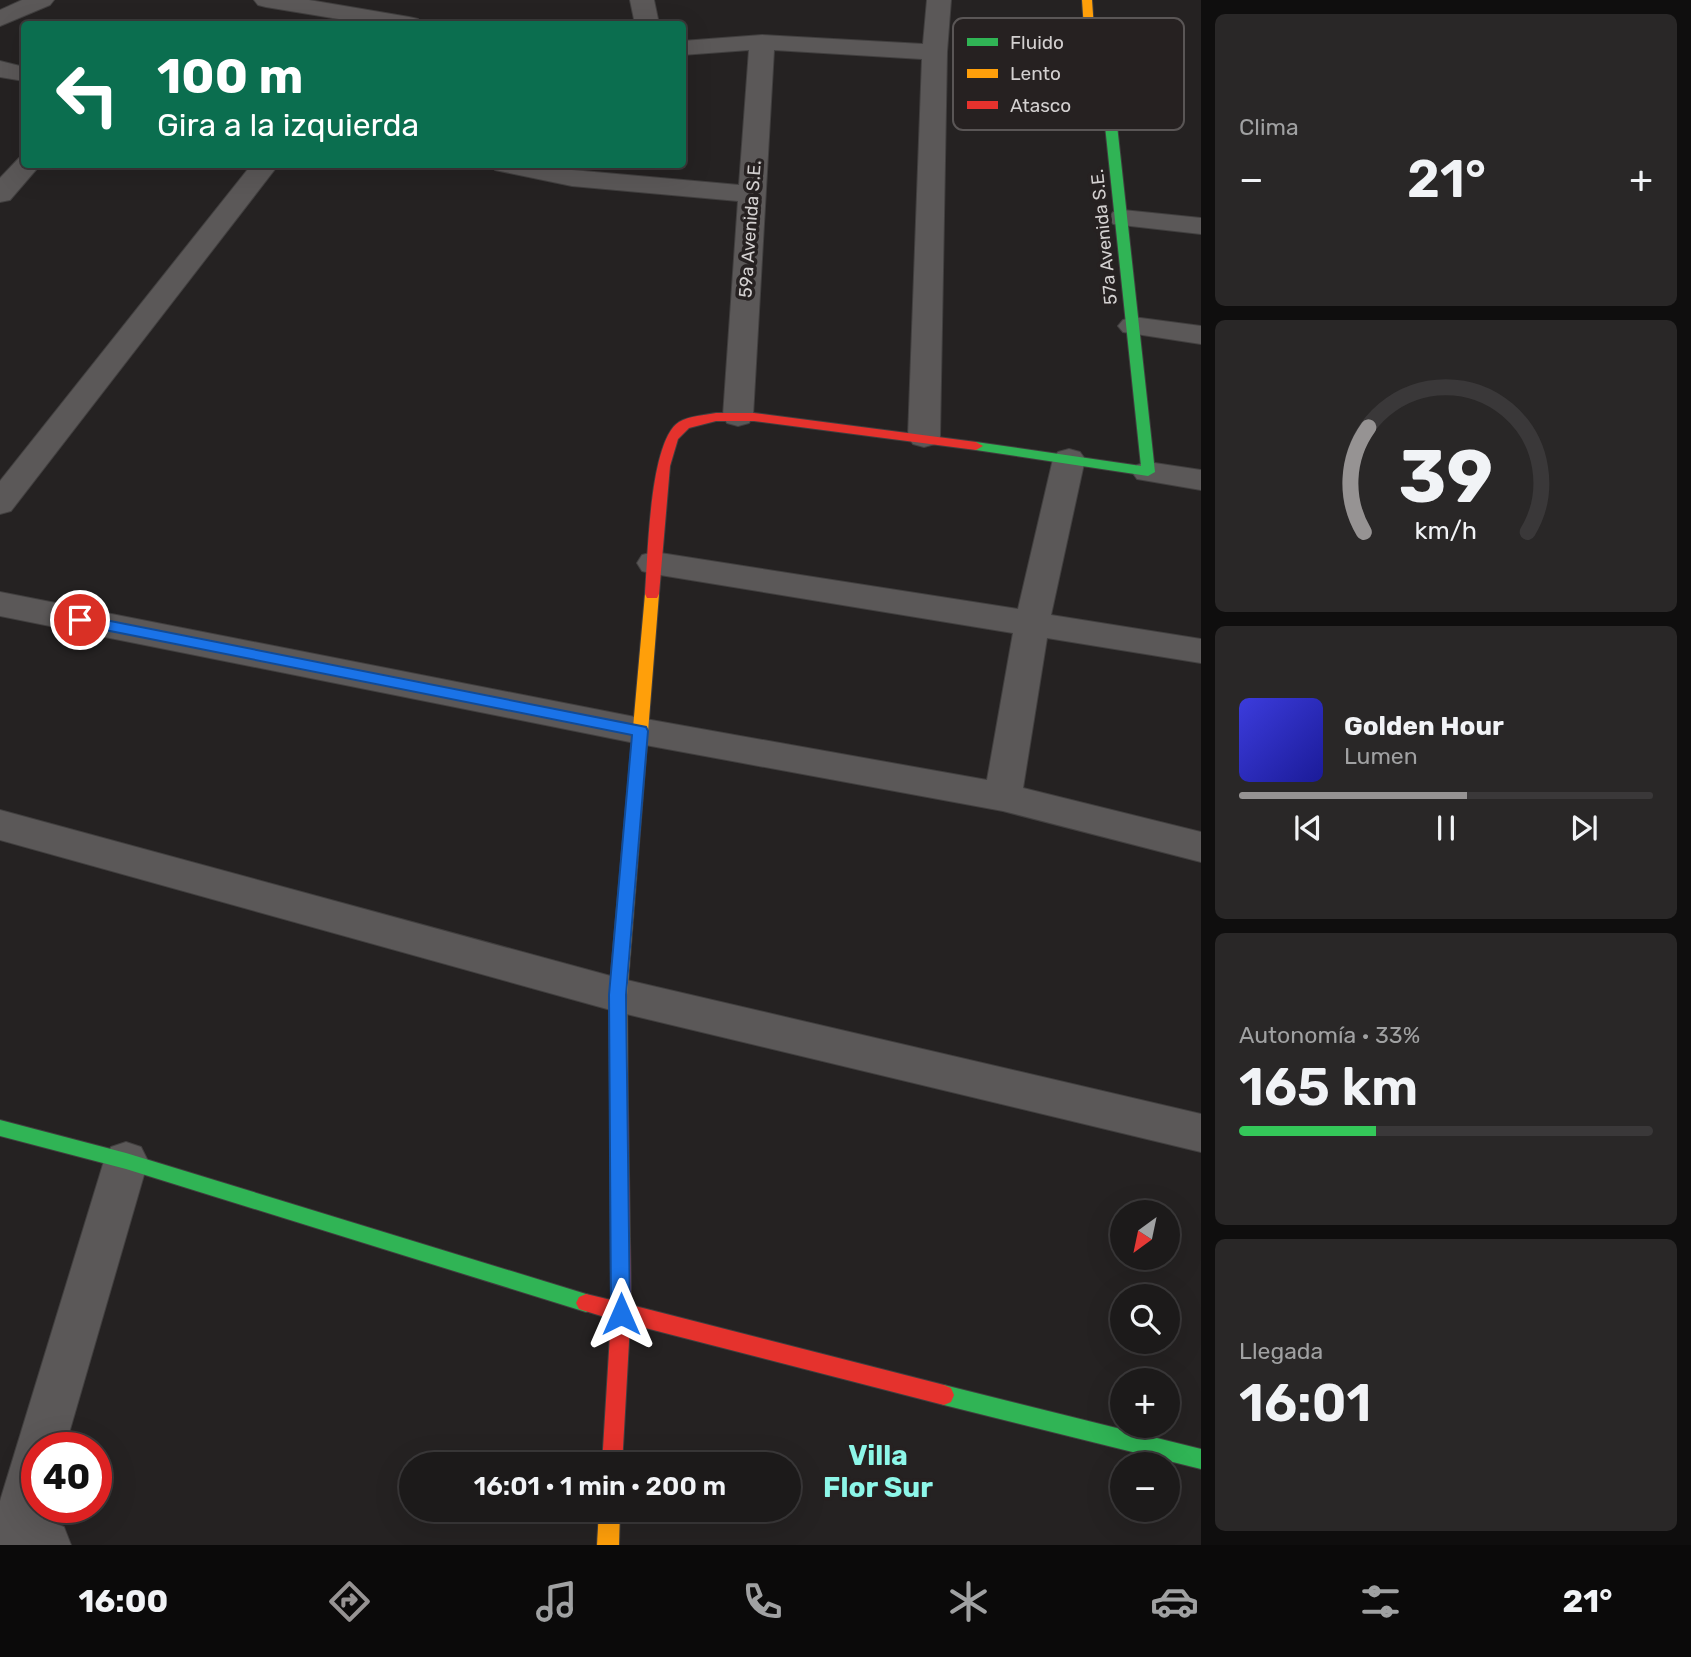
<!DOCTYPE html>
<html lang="es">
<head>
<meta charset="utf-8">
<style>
  body { margin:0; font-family:Rubik,sans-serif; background:#292727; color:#f1f3f6; height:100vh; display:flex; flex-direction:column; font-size:26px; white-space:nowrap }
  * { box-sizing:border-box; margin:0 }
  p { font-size:23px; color:#a0a1a2 }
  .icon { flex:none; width:38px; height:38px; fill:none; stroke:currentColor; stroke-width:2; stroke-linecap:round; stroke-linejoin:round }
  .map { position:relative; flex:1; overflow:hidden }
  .side { display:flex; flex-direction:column; gap:14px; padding:14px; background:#0f0e0e; width:490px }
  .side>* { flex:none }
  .hud { position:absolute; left:21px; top:21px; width:665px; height:147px; border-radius:7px; box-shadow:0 7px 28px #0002,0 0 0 2px #3a3839; background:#0b6e4f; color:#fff; overflow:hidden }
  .needle { width:46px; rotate:213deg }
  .controls { position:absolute; left:1110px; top:1200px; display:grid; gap:14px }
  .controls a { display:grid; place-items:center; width:70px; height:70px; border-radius:50%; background:#1c1a1a; box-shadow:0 7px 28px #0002,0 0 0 2px #3a3839; font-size:35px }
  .speed { position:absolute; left:21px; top:1432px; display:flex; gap:14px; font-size:35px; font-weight:700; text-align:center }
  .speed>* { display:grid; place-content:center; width:91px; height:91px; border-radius:50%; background:#1c1a1a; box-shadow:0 7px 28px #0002,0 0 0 2px #3a3839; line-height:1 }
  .speed .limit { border:10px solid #d22; background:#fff; color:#111 }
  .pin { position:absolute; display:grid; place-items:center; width:60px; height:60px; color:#fff; margin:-30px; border:4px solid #fff; border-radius:50%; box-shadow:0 2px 7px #0007 }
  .me { position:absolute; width:77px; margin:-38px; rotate:0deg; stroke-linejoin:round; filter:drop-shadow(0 0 5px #0008) }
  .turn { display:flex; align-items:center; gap:24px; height:147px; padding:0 21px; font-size:32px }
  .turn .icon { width:91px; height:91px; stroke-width:2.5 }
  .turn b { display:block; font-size:49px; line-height:60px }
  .big { font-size:52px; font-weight:600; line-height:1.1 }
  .side .widget { flex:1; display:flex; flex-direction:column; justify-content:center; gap:10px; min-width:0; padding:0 24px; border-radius:10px; background:#292727 }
  .side .dial { align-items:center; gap:0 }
  .dial svg { height:182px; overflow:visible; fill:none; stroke:#3a3839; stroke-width:7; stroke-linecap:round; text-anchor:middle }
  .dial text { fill:#f1f3f6; stroke:none }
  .song { display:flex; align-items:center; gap:21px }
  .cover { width:84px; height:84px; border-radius:10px; background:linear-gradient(135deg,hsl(240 70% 55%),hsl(240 70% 35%)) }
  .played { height:7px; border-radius:4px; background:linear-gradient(90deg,#969393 55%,#3a3839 55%) }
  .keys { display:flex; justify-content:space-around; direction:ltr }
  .heat { display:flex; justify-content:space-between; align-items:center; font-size:38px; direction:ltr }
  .charge { height:10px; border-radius:5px; background:linear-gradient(90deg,#34c759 33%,#3a3839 0) }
  .trip { position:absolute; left:399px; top:1452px; width:402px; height:70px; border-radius:35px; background:#1c1a1a; box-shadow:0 7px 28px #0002,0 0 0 2px #3a3839; font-weight:600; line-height:70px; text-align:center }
  .tabs { display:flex; height:112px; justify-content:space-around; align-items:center; background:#0b0a0a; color:#a0a1a2 }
  .tabs .icon { width:49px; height:49px }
  .tabs .active { color:#969393 }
  .tabs b { font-size:32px; color:#f1f3f6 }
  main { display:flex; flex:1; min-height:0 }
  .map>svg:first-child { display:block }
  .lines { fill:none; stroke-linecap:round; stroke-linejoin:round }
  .street-casing { stroke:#413f3f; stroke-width:2 }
  .fast-casing { stroke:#413f3f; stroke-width:2 }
  .slow-casing { stroke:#413f3f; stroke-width:2 }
  .jam-casing { stroke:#413f3f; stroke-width:2 }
  .street { fill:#5b5858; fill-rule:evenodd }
  .fast { fill:#30b455; fill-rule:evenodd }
  .slow { fill:#ff9f0a; fill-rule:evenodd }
  .jam { fill:#e5322d; fill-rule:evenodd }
  .route { fill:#1a73e8; stroke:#114b97; stroke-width:2 }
  .labels { text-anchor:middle; stroke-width:7; stroke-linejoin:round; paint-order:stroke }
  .far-street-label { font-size:18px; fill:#d3d0d0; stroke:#262121 }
  .near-neighbourhood-label { font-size:28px; font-weight:bold; fill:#8df6e8; stroke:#262121 }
  .key { fill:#262121; stroke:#5a5656; stroke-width:2 }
  .key-label { font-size:19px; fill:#d3d0d0 }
</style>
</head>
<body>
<main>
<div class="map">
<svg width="1201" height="1545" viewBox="0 0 1201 1545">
  <rect width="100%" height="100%" fill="#252222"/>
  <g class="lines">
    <defs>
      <g id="street">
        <polygon points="22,0 54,0 50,5 0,26 0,10"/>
        <polygon points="254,0 309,0 409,17 418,19 421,24 369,24 266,7 258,5"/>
        <polygon points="630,0 654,0 659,24 635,24"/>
        <polygon points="927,0 951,0 947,52 940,437 935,444 924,447 913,444 908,437 922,59 774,50 753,416 749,423 738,426 727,423 723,416 738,201 572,186 495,170 491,164 545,164 572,170 739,185 749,50 682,55 682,41 762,35 923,44"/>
        <polygon points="0,61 24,67 24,81 0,77"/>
        <polygon points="24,157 24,164 41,164 10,200 0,202 0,178 19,158"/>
        <polygon points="252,164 279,164 11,511 0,514 0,481"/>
        <polygon points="1123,210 1201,218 1201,234 1113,224 1109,218 1113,212"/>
        <polygon points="1133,317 1201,326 1201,344 1123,332 1118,326 1123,320"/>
        <polygon points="1069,449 1080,452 1085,459 1051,615 1201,639 1201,663 1047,638 1023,788 1201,832 1201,862 1003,811 640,744 0,616 0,592 640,718 987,780 1013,633 654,574 642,571 637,563 642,555 654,552 1018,609 1053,459 1058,452"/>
        <polygon points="1148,462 1201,470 1201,490 1137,479 1132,472 1137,465"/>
        <polygon points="0,810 618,978 1201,1114 1201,1152 618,1012 0,840"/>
        <polygon points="126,1142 141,1147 148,1161 65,1447 37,1447 37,1507 47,1507 43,1519 64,1527 71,1545 0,1545 0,1501 104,1161 111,1147"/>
      </g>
      <g id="fast">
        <polygon points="1110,113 1116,116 1155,472 1148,476 976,450 969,446 976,442 1141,466 1104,116"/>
        <polygon points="0,1120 126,1153 586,1294 593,1297 596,1303 593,1309 586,1312 126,1169 0,1136"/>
        <polygon points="944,1385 1201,1449 1201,1469 944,1405 937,1402 934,1395 937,1388"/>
      </g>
      <g id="slow">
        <polygon points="1082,0 1092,0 1094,29 1116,116 1114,118 1104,116 1084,29"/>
        <polygon points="652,589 659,594 627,995 628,1105 625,1111 619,1113 613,1111 610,1105 609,995 645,594"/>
        <polygon points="599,1510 620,1510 619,1545 597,1545"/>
      </g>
      <g id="jam">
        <path d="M716,413H754L976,442L983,446L976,450L754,421H716L689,428L678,439L670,466L659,594L657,598H647L645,594C648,558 649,441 679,422C689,416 705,415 716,413Z"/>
        <polygon points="619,1097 625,1099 628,1105 631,1305 944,1385 951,1388 954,1395 951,1402 944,1405 630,1324 622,1465 602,1465 611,1319 579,1309 576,1303 579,1297 586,1294 611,1300 610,1105 613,1099"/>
      </g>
    </defs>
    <use href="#street" class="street-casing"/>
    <use href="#fast" class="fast-casing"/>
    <use href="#slow" class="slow-casing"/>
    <use href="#jam" class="jam-casing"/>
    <use href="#street" class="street"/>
    <use href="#fast" class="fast"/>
    <use href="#slow" class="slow"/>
    <use href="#jam" class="jam"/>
  </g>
  <polygon class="route" points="80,615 646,727 648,731 626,995 630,1314 628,1320 621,1323 614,1320 611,1314 609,995 632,735 75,624 73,620 75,616"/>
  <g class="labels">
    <g class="far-street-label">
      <text transform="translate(750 229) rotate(-86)" y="6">59a Avenida S.E.</text>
      <text transform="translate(1104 237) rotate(-96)" y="6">57a Avenida S.E.</text>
    </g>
    <g class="near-neighbourhood-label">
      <text x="878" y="1465">Villa<tspan x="878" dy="32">Flor Sur</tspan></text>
    </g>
  </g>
  <rect x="953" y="18" width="231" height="112" rx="10" class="key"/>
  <rect x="967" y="38" width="31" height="8" fill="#30b455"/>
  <rect x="967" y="69" width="31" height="9" fill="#ff9f0a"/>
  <rect x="967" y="101" width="31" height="8" fill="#e5322d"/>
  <g class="key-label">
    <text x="1010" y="49">Fluido</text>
    <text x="1010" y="80">Lento</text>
    <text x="1010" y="112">Atasco</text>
  </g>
</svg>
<div class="controls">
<a><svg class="needle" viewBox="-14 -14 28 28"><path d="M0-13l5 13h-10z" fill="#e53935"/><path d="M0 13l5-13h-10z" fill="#a0a1a2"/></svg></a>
<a><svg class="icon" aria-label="search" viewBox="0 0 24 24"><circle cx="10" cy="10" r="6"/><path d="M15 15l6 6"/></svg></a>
<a>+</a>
<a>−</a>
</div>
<div class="speed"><div class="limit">40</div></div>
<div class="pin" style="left:80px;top:620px;background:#d93025"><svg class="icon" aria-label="arrive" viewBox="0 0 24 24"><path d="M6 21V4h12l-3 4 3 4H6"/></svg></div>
<svg class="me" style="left:621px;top:1314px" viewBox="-20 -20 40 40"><path d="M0-17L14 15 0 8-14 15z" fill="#1a73e8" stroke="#fff" stroke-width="4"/></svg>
<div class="trip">16:01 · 1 min · 200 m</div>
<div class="hud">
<div class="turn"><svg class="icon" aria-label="left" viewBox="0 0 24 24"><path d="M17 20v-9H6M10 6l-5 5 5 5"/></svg><div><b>100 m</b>Gira a la izquierda</div></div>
</div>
</div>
<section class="side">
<div class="widget"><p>Clima</p>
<div class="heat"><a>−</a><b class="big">21°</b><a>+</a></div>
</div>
<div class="widget dial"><svg viewBox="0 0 100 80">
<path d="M14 69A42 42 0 1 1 86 69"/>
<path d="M14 69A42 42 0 0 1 16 23" stroke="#969393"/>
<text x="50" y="56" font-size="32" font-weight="700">39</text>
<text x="50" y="72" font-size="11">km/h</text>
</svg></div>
<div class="widget">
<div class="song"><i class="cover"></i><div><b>Golden Hour</b><p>Lumen</p></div></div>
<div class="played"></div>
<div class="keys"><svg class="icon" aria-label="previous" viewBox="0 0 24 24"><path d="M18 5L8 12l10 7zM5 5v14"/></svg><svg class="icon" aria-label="pause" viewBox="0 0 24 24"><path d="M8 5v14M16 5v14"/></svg><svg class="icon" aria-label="next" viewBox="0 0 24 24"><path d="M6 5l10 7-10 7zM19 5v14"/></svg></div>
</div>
<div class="widget"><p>Autonomía · 33%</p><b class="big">165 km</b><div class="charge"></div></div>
<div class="widget"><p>Llegada</p><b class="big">16:01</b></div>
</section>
</main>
<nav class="tabs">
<b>16:00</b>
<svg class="icon active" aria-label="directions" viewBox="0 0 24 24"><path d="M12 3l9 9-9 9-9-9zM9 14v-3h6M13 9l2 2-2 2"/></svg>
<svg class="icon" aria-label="music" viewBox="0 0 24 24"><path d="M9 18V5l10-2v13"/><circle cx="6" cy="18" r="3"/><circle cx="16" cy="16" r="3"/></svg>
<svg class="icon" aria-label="phone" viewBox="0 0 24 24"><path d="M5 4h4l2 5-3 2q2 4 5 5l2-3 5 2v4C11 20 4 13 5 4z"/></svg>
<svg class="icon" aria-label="climate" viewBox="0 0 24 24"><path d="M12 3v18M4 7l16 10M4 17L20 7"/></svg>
<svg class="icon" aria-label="car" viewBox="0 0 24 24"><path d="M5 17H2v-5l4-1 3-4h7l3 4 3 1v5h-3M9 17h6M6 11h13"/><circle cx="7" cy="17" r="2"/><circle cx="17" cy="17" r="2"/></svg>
<svg class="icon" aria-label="filters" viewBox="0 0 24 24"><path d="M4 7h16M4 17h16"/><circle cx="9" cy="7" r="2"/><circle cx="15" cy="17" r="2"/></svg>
<b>21°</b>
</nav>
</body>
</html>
